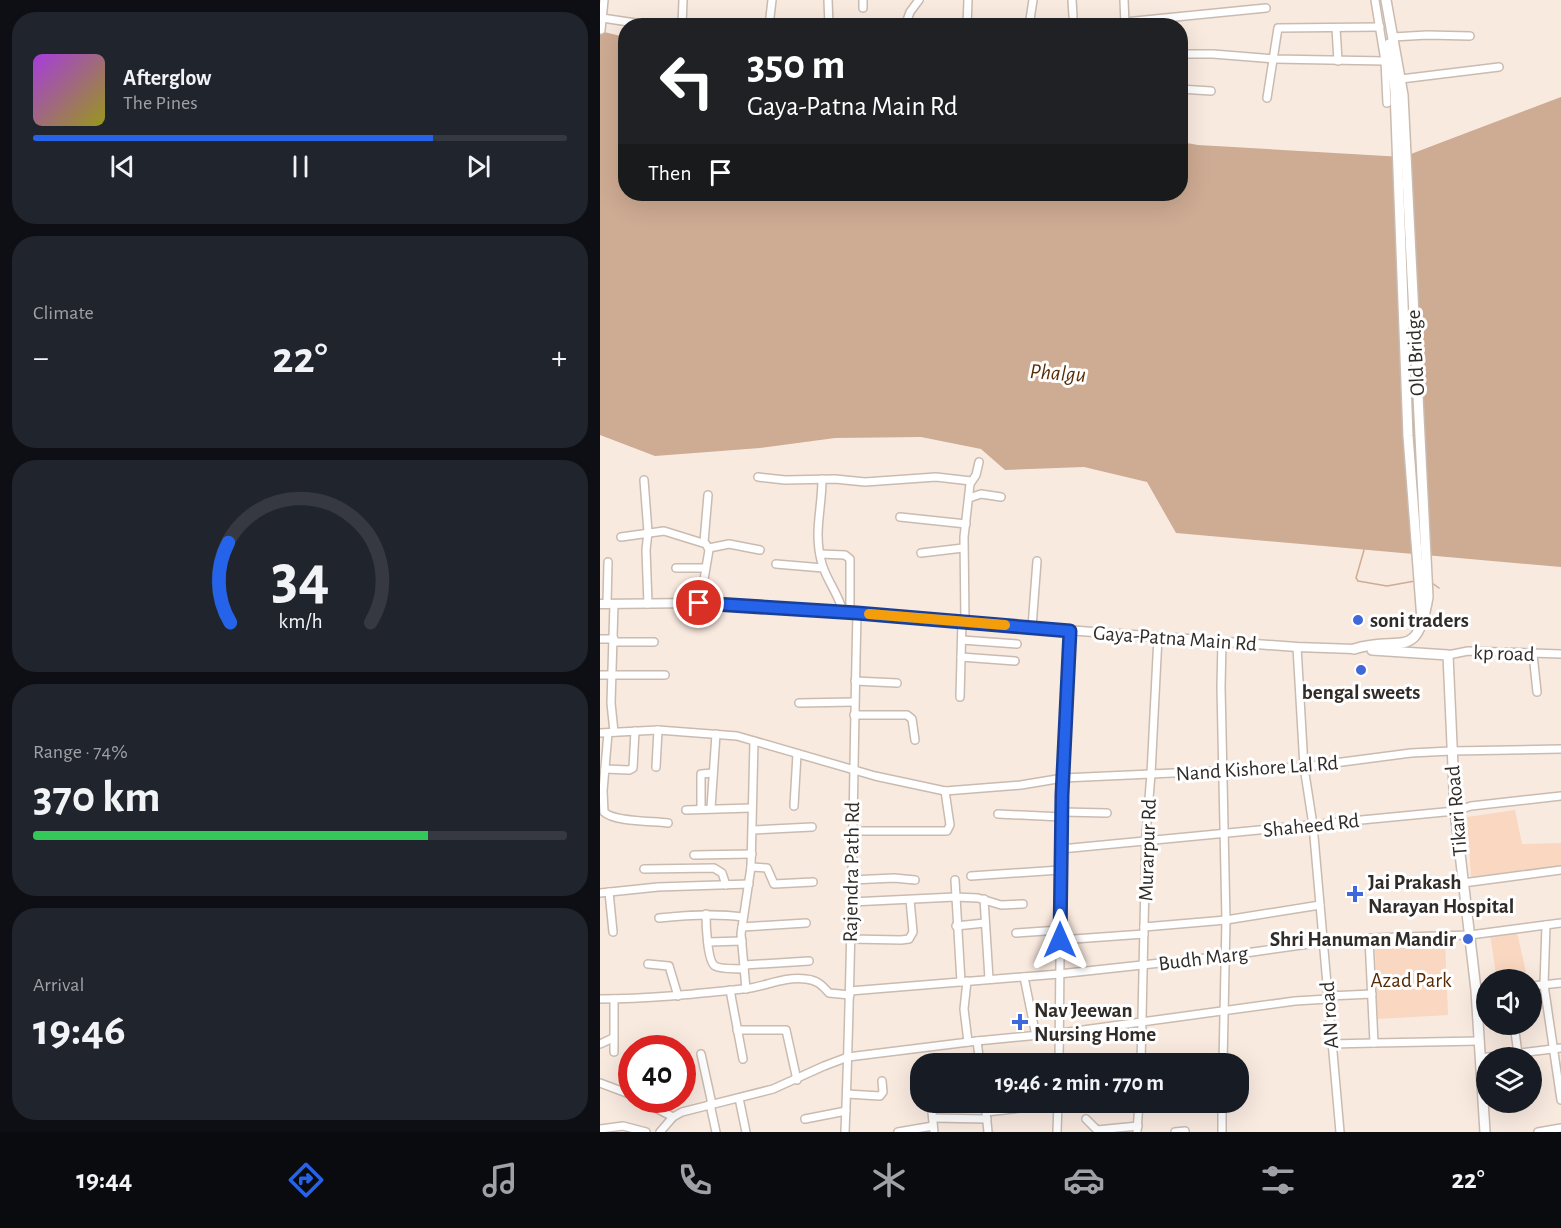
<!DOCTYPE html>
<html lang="en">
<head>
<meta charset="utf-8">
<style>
  body { margin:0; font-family:"Alegreya Sans",sans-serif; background:#20242c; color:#f1f3f6; height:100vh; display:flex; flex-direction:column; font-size:22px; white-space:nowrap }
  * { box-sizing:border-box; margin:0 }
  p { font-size:20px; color:#9ea1a6 }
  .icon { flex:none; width:33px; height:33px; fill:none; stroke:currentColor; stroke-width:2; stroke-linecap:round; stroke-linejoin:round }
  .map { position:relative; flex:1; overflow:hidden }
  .drawer { display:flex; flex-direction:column; gap:12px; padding:12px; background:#0d0f14; width:600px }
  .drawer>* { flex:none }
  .guide { position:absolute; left:18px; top:18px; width:570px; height:183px; border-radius:24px; box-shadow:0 6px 24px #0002; background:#202124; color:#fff; overflow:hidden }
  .tools { position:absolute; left:876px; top:969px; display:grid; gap:12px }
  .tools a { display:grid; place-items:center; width:66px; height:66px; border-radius:50%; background:#171b24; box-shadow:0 6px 24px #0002; font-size:30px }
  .speed { position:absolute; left:18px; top:1035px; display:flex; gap:12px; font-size:30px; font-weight:700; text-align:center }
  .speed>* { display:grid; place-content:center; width:78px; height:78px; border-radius:50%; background:#171b24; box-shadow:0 6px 24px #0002; line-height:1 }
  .speed .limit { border:9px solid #d22; background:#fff; color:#111 }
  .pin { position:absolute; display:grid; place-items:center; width:51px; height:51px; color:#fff; margin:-26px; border:3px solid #fff; border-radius:50%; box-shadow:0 2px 6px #0007 }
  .me { position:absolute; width:66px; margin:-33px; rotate:0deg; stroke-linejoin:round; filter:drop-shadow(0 0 4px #0008) }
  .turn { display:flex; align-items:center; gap:21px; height:126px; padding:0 30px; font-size:27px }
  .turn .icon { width:78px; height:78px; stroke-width:2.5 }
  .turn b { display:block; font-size:42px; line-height:51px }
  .then { display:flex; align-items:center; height:57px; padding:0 30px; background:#0003; gap:12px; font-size:22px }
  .big { font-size:45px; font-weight:700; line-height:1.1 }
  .drawer .card { flex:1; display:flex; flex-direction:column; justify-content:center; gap:9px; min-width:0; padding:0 21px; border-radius:24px; background:#20242c }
  .drawer .dial { align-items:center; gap:0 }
  .dial svg { height:156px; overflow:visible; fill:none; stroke:#363941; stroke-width:7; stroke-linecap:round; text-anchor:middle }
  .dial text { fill:#f1f3f6; stroke:none }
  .song { display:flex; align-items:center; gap:18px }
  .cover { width:72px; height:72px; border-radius:9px; background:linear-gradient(135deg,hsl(280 70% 55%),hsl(60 70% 35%)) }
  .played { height:6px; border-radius:3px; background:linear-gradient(90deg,#2563eb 75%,#363941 75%) }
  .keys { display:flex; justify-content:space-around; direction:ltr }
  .heat { display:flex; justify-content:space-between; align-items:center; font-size:33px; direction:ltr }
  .charge { height:9px; border-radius:4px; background:linear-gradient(90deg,#34c759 74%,#363941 0) }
  .trip { position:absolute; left:310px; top:1053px; width:339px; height:60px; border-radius:24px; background:#171b24; box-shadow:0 6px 24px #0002; font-weight:700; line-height:60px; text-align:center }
  .dock { display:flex; height:96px; justify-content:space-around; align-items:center; background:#090b0e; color:#9ea1a6 }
  .dock .icon { width:42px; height:42px }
  .dock .on { color:#2563eb }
  .dock b { font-size:27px; color:#f1f3f6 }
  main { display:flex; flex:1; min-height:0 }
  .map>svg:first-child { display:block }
  .green { fill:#f9d7c0 }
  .water { fill:#ceab93 }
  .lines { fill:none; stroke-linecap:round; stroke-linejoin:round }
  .stream { stroke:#ceab93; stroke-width:1.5 }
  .minor-casing { stroke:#cabbb1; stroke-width:10 }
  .major-casing { stroke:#cabbb1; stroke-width:11 }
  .highway-casing { stroke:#cabbb1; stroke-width:12 }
  .minor { stroke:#fff; stroke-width:7 }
  .major { stroke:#fff; stroke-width:8 }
  .highway { stroke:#fff; stroke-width:9 }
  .route-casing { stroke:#184099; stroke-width:15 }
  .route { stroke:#2563eb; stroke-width:10 }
  .slow { stroke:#f59e0b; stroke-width:10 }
  .poi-dot { fill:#3f69da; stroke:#fff; stroke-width:2 }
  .labels { text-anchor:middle; stroke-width:6; stroke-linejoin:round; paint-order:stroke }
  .street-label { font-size:21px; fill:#312c28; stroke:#fff }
  .poi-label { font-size:21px; font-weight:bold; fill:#312c28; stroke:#fff; text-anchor:start }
  .park-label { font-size:21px; fill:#582b02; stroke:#fff }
  .water-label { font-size:22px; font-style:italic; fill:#5a2d04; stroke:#fff }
</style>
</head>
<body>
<main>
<section class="drawer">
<div class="card">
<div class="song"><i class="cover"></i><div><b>Afterglow</b><p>The Pines</p></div></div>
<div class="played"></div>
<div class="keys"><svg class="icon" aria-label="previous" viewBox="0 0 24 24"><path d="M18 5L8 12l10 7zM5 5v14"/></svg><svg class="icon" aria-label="pause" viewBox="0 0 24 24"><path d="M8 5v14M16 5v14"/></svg><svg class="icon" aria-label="next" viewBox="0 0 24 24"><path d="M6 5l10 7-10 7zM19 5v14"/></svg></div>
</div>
<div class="card"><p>Climate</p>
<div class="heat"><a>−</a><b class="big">22°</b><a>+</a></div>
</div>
<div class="card dial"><svg viewBox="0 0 100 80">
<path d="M14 69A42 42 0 1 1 86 69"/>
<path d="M14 69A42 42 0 0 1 13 28" stroke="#2563eb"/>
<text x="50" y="56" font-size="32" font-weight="700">34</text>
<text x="50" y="72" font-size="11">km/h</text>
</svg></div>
<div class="card"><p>Range · 74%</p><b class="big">370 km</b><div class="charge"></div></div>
<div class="card"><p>Arrival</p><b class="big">19:46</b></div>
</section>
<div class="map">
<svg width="961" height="1132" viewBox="0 0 961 1132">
  <rect width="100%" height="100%" fill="#f9eae0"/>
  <g class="green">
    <polygon points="915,810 922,844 961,843 961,867 871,877 867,817"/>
    <polygon points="917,932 926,972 896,974 890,934"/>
    <polygon points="845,942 848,1015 777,1019 775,944"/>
  </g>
  <polygon class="water" points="0,31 25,37 26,194 580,194 581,142 598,145 803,157 961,97 961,567 576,533 547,482 484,467 405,470 381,449 321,437 235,438 160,448 55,456 0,435"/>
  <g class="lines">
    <g class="stream">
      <polyline points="764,550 756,578 758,581 787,586 815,581"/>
      <polyline points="832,583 839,588"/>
    </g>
    <defs>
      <g id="minor">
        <polyline points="228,0 229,25"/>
        <polyline points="263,0 263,8"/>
        <polyline points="472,0 473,16"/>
        <polyline points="524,0 525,24"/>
        <polyline points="775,0 785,61 787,103"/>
        <polyline points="2,18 56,26"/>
        <polyline points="525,22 666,8"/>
        <polyline points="305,24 367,25"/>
        <polyline points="82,26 83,0"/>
        <polyline points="169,26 172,0"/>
        <polyline points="305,26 310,12 319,0"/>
        <polyline points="367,26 368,0"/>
        <polyline points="429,26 433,0"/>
        <polyline points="736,28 738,61"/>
        <polyline points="1,30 4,0"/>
        <polyline points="793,37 827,35 870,36"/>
        <polyline points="580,54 613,54 674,59 785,61"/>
        <polyline points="801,79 899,67"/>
        <polyline points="580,89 611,91"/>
        <polyline points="667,98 678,28 780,27"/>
        <polyline points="158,477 185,480 235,479 265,482 336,477 371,481"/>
        <path d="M222,479C222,511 213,532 222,564C227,581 239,595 243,612"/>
        <polyline points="44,480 48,532 46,550 48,604"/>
        <polyline points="369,498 381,494 401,497"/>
        <polyline points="300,517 366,524"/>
        <polyline points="21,537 64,531 106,544 109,550 100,603"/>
        <polyline points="104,542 108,495"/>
        <polyline points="109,548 129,544 160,550"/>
        <polyline points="321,553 363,548"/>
        <polyline points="220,554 245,555 250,559 250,613"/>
        <polyline points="176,564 223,568"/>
        <polyline points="76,568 105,568"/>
        <polyline points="7,604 8,562"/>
        <polyline points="365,621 364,537 370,484 376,475 379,462"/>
        <polyline points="432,627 437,561"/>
        <polyline points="0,639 14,639"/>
        <polyline points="362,640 417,644"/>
        <polyline points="622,641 621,687 626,920 623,1064"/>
        <polyline points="14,642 54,642"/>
        <polyline points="697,647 704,767 713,825 740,1132"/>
        <polyline points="933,654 937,692"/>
        <polyline points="848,655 868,651 961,654"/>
        <polyline points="361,657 415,661"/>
        <polyline points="0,675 65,675"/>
        <polyline points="255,681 297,683"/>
        <polyline points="360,697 362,621"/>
        <polyline points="199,703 254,702"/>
        <polyline points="254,715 307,715 312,719 315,740"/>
        <polyline points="14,732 11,703 14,604"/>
        <polyline points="0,733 58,730 137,736 275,776 345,791 421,785 463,778 704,767 811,753 851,751 961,749"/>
        <path d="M8,733L3,791L4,812C14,822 53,821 68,823"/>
        <polyline points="56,767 58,730"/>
        <polyline points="5,769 29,770 33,768 35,731"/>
        <polyline points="194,806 197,754"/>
        <polyline points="111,808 116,734"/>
        <polyline points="101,809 101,774 113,773"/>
        <polyline points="86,810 151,808"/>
        <polyline points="462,812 507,813"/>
        <polyline points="398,814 462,817"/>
        <polyline points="153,830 212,827"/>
        <polyline points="252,831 347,831 350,825 345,791"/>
        <polyline points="461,849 855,811 871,806 961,796"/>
        <polyline points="94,855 152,854"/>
        <polyline points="151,867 167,868 174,884 213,882"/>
        <polyline points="44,869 114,868 122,873 126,885"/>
        <polyline points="371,876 460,870"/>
        <polyline points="251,880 294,878 315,880"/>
        <polyline points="355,880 361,982"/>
        <polyline points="863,883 961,870"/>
        <polyline points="9,892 13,932"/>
        <polyline points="0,893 58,887 149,884"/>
        <polyline points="384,899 389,979"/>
        <polyline points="251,902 355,897 378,898 401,905 423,904"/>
        <path d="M106,914C106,923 107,961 115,966C122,970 136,968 144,969"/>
        <path d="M59,918C87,915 114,913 143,917"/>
        <polyline points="946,925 944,985 961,1100"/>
        <polyline points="356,926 385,923"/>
        <polyline points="142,927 206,923"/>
        <polyline points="544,927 626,920 720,905"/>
        <polyline points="416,933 460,930"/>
        <polyline points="769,938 774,1043 880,1041"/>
        <polyline points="251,939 301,940 309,939 313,932 310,900"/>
        <polyline points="460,940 544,934"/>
        <polyline points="108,942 142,941"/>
        <polyline points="48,964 69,966 78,996"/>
        <polyline points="144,965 209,961"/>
        <polyline points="424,977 436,1036"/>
        <polyline points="367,981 364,1009 368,1042"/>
        <polyline points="932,986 961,983"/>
        <polyline points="146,989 141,934 151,867 154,741"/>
        <polyline points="130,990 143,1059"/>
        <polyline points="250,991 459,974 625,956 723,942 769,938 870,935 961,923"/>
        <polyline points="728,996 772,994"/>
        <path d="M0,999C48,999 95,994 143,989C165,987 183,976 206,979C217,980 222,985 229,993L250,995"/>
        <polyline points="914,1024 918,1054"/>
        <polyline points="137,1030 186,1030 197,1080"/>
        <polyline points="377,1041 380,1064"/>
        <polyline points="0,1044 13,1038"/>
        <polyline points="731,1044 774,1043"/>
        <polyline points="14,1052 14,999"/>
        <polyline points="101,1054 112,1104"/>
        <polyline points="880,1058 961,1048"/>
        <polyline points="459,1064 461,849 470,631"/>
        <polyline points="484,1064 484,1059"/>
        <polyline points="541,1064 546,835 551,774 558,637"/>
        <polyline points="29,1075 32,1075"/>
        <polyline points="0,1083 32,1095"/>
        <polyline points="247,1094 280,1096 283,1092 282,1081"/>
        <polyline points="139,1098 146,1132"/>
        <polyline points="40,1100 73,1117"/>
        <polyline points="331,1102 334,1132"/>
        <polyline points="385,1102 388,1132"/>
        <polyline points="110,1104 116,1132"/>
        <polyline points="386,1112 430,1107"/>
        <polyline points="333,1118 387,1119"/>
        <polyline points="205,1119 246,1111"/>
        <polyline points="486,1119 497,1130 538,1126"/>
        <polyline points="0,1129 23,1126 46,1132"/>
        <polyline points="60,1132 73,1117 82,1112 173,1089 224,1066 248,1057 377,1041 461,1033 695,1001 728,999"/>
        <path d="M245,1132C252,959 253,786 257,613"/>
        <polyline points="298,1132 333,1126"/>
        <polyline points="457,1132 458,1102"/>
        <polyline points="537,1132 539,1102"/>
        <polyline points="575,1132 585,1131"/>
        <polyline points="622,1132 622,1102"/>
        <polyline points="938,1132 961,1128"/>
      </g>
      <polyline id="major" points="0,604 100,603 158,607 697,647 754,649"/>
      <g id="highway">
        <polyline points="789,44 795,90 808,436 822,620"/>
        <path d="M754,649C800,634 817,664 828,597L803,95L786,0"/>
        <polyline points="772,650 848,655 855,811 876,990 885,1132"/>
      </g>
    </defs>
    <use href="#minor" class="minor-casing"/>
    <use href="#major" class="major-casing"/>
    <use href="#highway" class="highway-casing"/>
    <use href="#minor" class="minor"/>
    <use href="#major" class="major"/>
    <use href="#highway" class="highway"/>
  </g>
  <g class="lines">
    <defs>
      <polyline id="route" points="99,603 257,613 470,631 462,795 460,940"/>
    </defs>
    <use href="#route" class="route-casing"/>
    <use href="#route" class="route"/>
    <polyline class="slow" points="269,614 405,625"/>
  </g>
  <g class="poi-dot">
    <circle cx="758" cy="620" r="6"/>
    <circle cx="761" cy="670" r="6"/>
    <path d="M752 885h6v6h6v6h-6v6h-6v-6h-6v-6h6z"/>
    <circle cx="868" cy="939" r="6"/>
    <path d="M417 1013h6v6h6v6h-6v6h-6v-6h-6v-6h6z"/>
  </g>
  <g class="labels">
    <g class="street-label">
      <text transform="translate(815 353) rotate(-93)" y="7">Old Bridge</text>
      <text transform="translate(575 638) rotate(4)" y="7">Gaya-Patna Main Rd</text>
      <text transform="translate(904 653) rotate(2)" y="7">kp road</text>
      <text transform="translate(657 768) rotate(-4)" y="7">Nand Kishore Lal Rd</text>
      <text transform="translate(856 811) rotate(-95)" y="7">Tikari Road</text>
      <text transform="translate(711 825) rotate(-6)" y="7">Shaheed Rd</text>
      <text transform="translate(547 850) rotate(-88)" y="7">Murarpur Rd</text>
      <text transform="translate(251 872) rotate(-89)" y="7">Rajendra Path Rd</text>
      <text transform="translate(603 958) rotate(-7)" y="7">Budh Marg</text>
      <text transform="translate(729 1015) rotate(-94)" y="7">AN road</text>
    </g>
    <g class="poi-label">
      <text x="770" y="627">soni traders</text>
      <text x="761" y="699" text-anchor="middle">bengal sweets</text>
      <text x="768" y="889">Jai Prakash<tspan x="768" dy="24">Narayan Hospital</tspan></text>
      <text x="856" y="946" text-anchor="end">Shri Hanuman Mandir</text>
      <text x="434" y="1017">Nav Jeewan<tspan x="434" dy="24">Nursing Home</tspan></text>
    </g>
    <g class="park-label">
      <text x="811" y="987">Azad Park</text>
    </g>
    <g class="water-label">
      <text transform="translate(458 372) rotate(4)" y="8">Phalgu</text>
    </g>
  </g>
</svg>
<div class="tools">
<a><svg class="icon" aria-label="sound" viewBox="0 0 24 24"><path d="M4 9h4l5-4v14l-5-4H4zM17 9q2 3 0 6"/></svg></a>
<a><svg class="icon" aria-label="layers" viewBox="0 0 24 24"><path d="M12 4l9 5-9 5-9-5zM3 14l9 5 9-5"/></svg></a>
</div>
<div class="speed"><div class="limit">40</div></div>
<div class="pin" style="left:99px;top:603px;background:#d93025"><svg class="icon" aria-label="arrive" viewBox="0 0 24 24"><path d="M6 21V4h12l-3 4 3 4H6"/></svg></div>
<svg class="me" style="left:460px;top:940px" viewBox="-20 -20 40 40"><path d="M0-17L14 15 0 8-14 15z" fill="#2563eb" stroke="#fff" stroke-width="4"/></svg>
<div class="trip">19:46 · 2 min · 770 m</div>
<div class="guide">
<div class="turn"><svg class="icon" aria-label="left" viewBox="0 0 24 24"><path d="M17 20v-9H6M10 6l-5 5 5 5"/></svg><div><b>350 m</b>Gaya-Patna Main Rd</div></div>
<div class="then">Then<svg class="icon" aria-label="arrive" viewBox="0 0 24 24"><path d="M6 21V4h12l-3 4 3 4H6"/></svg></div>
</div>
</div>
</main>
<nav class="dock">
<b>19:44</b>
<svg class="icon on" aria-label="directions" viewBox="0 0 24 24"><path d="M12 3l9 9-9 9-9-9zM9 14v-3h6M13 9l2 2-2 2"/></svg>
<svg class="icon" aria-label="music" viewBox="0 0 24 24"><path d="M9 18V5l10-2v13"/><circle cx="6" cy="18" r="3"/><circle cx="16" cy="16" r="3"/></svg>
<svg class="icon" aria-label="phone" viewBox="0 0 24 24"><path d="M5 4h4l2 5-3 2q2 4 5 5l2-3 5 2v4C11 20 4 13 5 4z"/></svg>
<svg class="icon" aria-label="climate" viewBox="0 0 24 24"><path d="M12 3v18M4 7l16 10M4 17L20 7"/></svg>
<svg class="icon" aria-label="car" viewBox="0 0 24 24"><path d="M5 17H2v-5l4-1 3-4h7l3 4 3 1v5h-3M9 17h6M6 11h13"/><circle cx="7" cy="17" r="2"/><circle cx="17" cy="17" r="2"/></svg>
<svg class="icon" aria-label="filters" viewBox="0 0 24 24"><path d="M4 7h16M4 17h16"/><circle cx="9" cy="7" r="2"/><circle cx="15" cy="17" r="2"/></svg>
<b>22°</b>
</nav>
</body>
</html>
